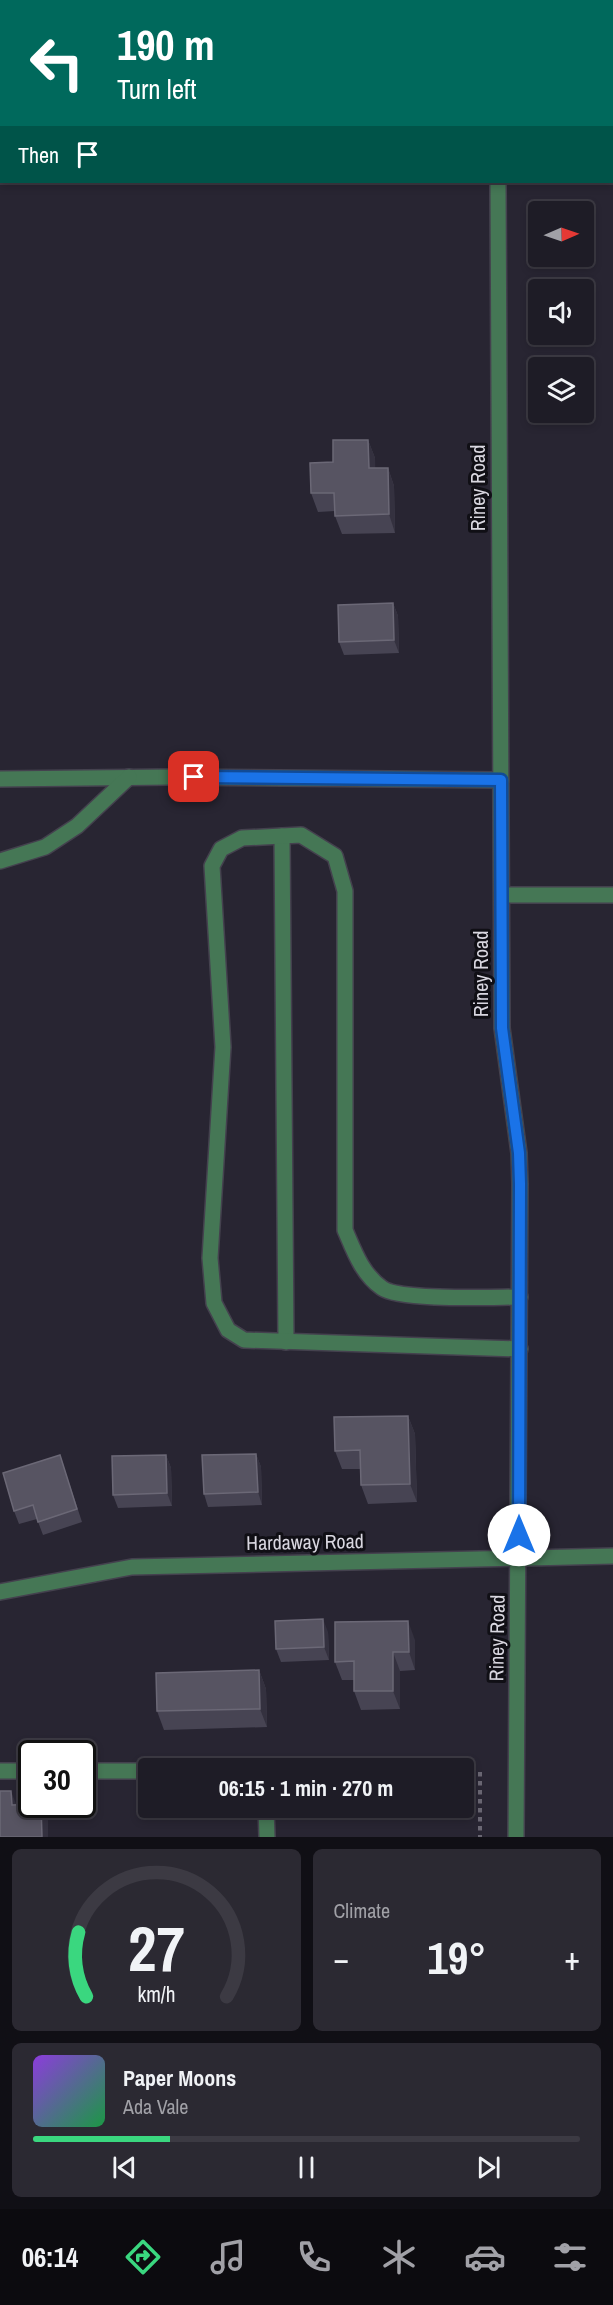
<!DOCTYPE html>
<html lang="en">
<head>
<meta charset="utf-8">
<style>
  body { margin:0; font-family:"Archivo Narrow",sans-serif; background:#2b2932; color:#f1f3f6; height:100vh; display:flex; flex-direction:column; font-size:22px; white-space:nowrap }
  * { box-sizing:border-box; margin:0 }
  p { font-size:20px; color:#a1a1a7 }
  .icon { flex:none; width:33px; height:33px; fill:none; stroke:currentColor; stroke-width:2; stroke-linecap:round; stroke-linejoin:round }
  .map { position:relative; height:1837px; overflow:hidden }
  .panel { display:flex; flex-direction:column; gap:12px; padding:12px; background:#100f15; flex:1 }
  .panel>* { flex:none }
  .top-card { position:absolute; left:0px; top:0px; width:614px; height:183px; box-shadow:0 3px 9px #0003,0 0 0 2px #3c3a43; background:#00695c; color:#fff; overflow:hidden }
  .needle { width:39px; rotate:88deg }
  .tools { position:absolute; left:528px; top:201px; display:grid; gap:12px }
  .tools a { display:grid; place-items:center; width:66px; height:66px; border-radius:6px; background:#1e1c26; box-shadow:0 3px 9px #0003,0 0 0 2px #3c3a43; font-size:30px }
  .speed { position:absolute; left:18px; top:1740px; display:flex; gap:12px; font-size:30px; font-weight:700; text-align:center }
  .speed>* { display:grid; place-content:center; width:78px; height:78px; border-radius:50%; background:#1e1c26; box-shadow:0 3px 9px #0003,0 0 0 2px #3c3a43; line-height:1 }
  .speed .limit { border:3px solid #111; border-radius:9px; background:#fff; color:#111 }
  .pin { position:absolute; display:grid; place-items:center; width:51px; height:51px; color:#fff; margin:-26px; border-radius:12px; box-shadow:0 3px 9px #0006 }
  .me { position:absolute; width:66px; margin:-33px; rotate:0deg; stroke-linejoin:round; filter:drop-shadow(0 0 4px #0008) }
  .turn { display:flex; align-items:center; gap:21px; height:126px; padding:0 18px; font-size:27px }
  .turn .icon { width:78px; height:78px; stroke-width:2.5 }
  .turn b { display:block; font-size:42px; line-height:51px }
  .then { display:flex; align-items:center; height:57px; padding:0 18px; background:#0003; gap:12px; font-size:22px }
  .big { font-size:45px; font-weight:700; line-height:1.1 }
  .panel .widget { flex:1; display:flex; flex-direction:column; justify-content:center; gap:9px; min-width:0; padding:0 21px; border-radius:9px; background:#2b2932 }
  .panel .dial { align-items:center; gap:0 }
  .dial svg { height:156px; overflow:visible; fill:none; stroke:#3c3a43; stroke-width:7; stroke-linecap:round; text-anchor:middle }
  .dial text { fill:#f1f3f6; stroke:none }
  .song { display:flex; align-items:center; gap:18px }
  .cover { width:72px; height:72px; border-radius:9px; background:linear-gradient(135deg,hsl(270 70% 55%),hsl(140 70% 35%)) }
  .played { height:6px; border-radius:3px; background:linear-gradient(90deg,#3ad77f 25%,#3c3a43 25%) }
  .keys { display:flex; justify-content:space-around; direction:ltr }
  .heat { display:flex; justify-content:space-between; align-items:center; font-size:33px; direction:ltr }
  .panel .tiles { flex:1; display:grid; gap:12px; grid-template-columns:1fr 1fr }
  .widget:last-child { grid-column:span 2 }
  .trip { position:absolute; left:138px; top:1758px; width:336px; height:60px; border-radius:6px; background:#1e1c26; box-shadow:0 3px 9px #0003,0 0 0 2px #3c3a43; font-weight:700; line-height:60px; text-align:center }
  .menu { display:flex; height:96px; justify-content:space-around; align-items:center; background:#0c0b0f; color:#a1a1a7 }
  .menu .icon { width:42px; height:42px }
  .menu .current { color:#3ad77f }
  .menu b { font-size:27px; color:#f1f3f6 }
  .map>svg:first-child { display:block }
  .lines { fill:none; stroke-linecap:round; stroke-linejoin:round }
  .minor-casing { stroke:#44414e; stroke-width:18 }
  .major-casing { stroke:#44414e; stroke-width:18 }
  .path { stroke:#6a6773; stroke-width:4; stroke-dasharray:4.5 4.5; stroke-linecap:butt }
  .minor { stroke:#457755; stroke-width:15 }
  .major { stroke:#58c781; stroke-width:15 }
  .wall { fill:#474453 }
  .shaded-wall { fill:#34313f }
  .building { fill:#575462; stroke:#6b6876; stroke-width:1.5 }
  .route-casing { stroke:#114b97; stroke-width:15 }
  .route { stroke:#1a73e8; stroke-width:10 }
  .labels { text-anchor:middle; stroke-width:6; stroke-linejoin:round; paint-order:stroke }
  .street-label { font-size:20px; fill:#d9d7e0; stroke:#100f15 }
</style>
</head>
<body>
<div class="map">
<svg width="613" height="1837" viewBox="0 0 613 1837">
  <rect width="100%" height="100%" fill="#282532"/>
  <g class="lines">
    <defs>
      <g id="minor">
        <polyline points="497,0 497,2"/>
        <polyline points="498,182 502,1028 519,1153 520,1184 516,1837"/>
        <polyline points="0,779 171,777 501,780"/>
        <polyline points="282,836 286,1342"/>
        <polyline points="0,861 45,847 77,826 129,777"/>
        <polyline points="502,895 613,895"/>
        <path d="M520,1297C493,1297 400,1301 382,1288C362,1274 354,1251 345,1230V891L335,856L301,835L242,838L221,849L212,866L223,1047L210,1258L214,1303L228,1330L244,1340L520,1349"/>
        <polyline points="0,1592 132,1567 613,1556"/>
        <polyline points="0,1771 32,1771"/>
        <polyline points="82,1771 148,1771"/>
        <polyline points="266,1808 267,1837"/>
      </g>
      <g id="major">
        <polyline points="220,2 369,0"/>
        <polyline points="0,4 2,4"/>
      </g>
    </defs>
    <use href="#minor" class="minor-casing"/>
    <use href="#major" class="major-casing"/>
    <polyline class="path" points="480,1772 480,1837"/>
    <use href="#minor" class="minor"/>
    <use href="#major" class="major"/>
  </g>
  <g class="wall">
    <rect x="612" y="66" width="1" height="46"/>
    <polygon points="368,440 375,458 375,468 388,468 394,486 395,533 342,534 335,516 335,511 318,512 311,493 333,462"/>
    <polygon points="393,603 398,616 399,653 344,655 339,642"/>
    <polygon points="408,1416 415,1434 417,1502 368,1504 361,1485 361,1469 342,1469 335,1451"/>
    <polygon points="256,1454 261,1467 262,1505 208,1507 204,1494"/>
    <polygon points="60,1455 82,1522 43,1535 37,1519 19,1524 14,1511"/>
    <polygon points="166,1455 171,1468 172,1506 118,1508 113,1495"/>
    <polygon points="328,1632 329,1660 281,1662 276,1649"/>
    <polygon points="415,1640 415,1670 400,1671 400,1709 361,1710 354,1691 354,1680 342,1680 335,1662"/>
    <polygon points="259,1670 266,1689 267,1727 164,1730 157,1711"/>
  </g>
  <g class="shaded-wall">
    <polygon points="368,440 375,458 376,487 369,468"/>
    <polygon points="388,468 394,486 395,533 389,514"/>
    <polygon points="393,603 398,616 399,653 394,640"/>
    <polygon points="408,1416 415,1434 417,1502 410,1484"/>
    <polygon points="256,1454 261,1467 262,1505 258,1492"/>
    <polygon points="166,1455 171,1468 172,1506 167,1493"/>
    <polygon points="323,1619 328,1632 329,1660 324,1647"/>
    <polygon points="408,1621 415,1640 415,1670 409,1652"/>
    <polygon points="393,1652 400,1671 400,1709 393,1691"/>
    <polygon points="259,1670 266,1689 267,1727 260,1709"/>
    <polygon points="11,1791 18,1809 12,1805"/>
    <polygon points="41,1804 43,1804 48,1817 48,1837 42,1837"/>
  </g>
  <g class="building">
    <rect x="612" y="66" width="1" height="33"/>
    <polygon points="333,440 368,440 369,468 388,468 389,514 335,516 334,493 311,493 310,463 333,462"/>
    <polygon points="393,603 394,640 339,642 338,605"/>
    <polygon points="408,1416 410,1484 361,1485 360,1450 335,1451 334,1417"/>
    <polygon points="256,1454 258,1492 204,1494 202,1455"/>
    <polygon points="60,1455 77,1509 38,1522 33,1505 14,1511 3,1473"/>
    <polygon points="166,1455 167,1493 113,1495 112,1456"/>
    <polygon points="323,1619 324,1647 276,1649 275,1621"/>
    <polygon points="408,1621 409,1652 393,1652 393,1691 354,1691 354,1661 335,1662 335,1622"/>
    <polygon points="259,1670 260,1709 157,1711 156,1673"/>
    <polygon points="0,1791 11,1791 12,1805 41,1804 42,1837 0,1837"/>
  </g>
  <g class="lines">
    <defs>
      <polyline id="route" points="194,777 501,780 502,1028 519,1153 520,1184 519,1535"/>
    </defs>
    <use href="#route" class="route-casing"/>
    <use href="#route" class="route"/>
  </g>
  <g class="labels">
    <g class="street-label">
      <text transform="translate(478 488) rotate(-90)" y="7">Riney Road</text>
      <text transform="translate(481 974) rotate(-90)" y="7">Riney Road</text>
      <text transform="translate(305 1542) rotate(-1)" y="7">Hardaway Road</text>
      <text transform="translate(497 1638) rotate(-89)" y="7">Riney Road</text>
    </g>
  </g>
</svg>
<div class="tools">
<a><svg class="needle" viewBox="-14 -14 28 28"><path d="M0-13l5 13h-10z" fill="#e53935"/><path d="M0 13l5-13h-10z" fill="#a1a1a7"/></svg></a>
<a><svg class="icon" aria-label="sound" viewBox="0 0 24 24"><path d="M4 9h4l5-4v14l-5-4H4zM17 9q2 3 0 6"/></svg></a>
<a><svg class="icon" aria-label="layers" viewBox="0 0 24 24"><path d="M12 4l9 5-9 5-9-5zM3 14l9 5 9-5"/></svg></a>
</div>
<div class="speed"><div class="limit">30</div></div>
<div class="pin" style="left:194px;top:777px;background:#d93025"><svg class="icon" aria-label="arrive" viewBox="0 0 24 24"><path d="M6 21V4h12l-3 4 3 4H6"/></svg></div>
<svg class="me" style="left:519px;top:1535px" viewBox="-20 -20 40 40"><circle r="19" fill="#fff"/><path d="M0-13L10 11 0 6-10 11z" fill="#1a73e8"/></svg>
<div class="trip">06:15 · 1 min · 270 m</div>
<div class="top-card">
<div class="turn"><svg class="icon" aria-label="left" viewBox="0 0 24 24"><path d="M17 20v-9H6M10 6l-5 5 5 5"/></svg><div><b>190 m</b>Turn left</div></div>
<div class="then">Then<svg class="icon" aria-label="arrive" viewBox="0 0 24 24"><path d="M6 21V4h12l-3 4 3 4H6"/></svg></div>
</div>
</div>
<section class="panel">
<div class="tiles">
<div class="widget dial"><svg viewBox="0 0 100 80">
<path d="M14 69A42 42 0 1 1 86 69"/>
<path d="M14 69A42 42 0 0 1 10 36" stroke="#3ad77f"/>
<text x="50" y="56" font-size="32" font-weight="700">27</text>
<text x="50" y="72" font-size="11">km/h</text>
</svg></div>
<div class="widget"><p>Climate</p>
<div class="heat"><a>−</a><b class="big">19°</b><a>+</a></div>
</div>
<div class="widget">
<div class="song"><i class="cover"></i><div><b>Paper Moons</b><p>Ada Vale</p></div></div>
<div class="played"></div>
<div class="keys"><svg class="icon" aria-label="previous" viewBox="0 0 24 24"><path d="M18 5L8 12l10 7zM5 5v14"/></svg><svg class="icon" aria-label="pause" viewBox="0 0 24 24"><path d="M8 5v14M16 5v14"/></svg><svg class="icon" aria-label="next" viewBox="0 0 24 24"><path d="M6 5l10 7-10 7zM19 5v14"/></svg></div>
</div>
</div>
</section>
<nav class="menu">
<b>06:14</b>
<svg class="icon current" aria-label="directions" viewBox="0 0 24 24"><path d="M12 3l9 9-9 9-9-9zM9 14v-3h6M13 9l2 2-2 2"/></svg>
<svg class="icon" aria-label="music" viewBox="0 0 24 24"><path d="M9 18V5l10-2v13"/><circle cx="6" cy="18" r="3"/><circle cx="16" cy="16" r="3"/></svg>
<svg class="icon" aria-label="phone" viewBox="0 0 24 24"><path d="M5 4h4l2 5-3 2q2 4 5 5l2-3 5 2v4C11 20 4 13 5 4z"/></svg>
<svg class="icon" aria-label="climate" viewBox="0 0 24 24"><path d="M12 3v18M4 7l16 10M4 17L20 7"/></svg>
<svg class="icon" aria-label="car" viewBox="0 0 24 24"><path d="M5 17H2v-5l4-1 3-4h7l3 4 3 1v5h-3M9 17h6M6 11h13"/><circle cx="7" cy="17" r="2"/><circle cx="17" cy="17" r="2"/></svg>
<svg class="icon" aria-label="filters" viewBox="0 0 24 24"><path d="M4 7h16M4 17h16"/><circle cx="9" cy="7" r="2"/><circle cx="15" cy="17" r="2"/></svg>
</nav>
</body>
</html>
